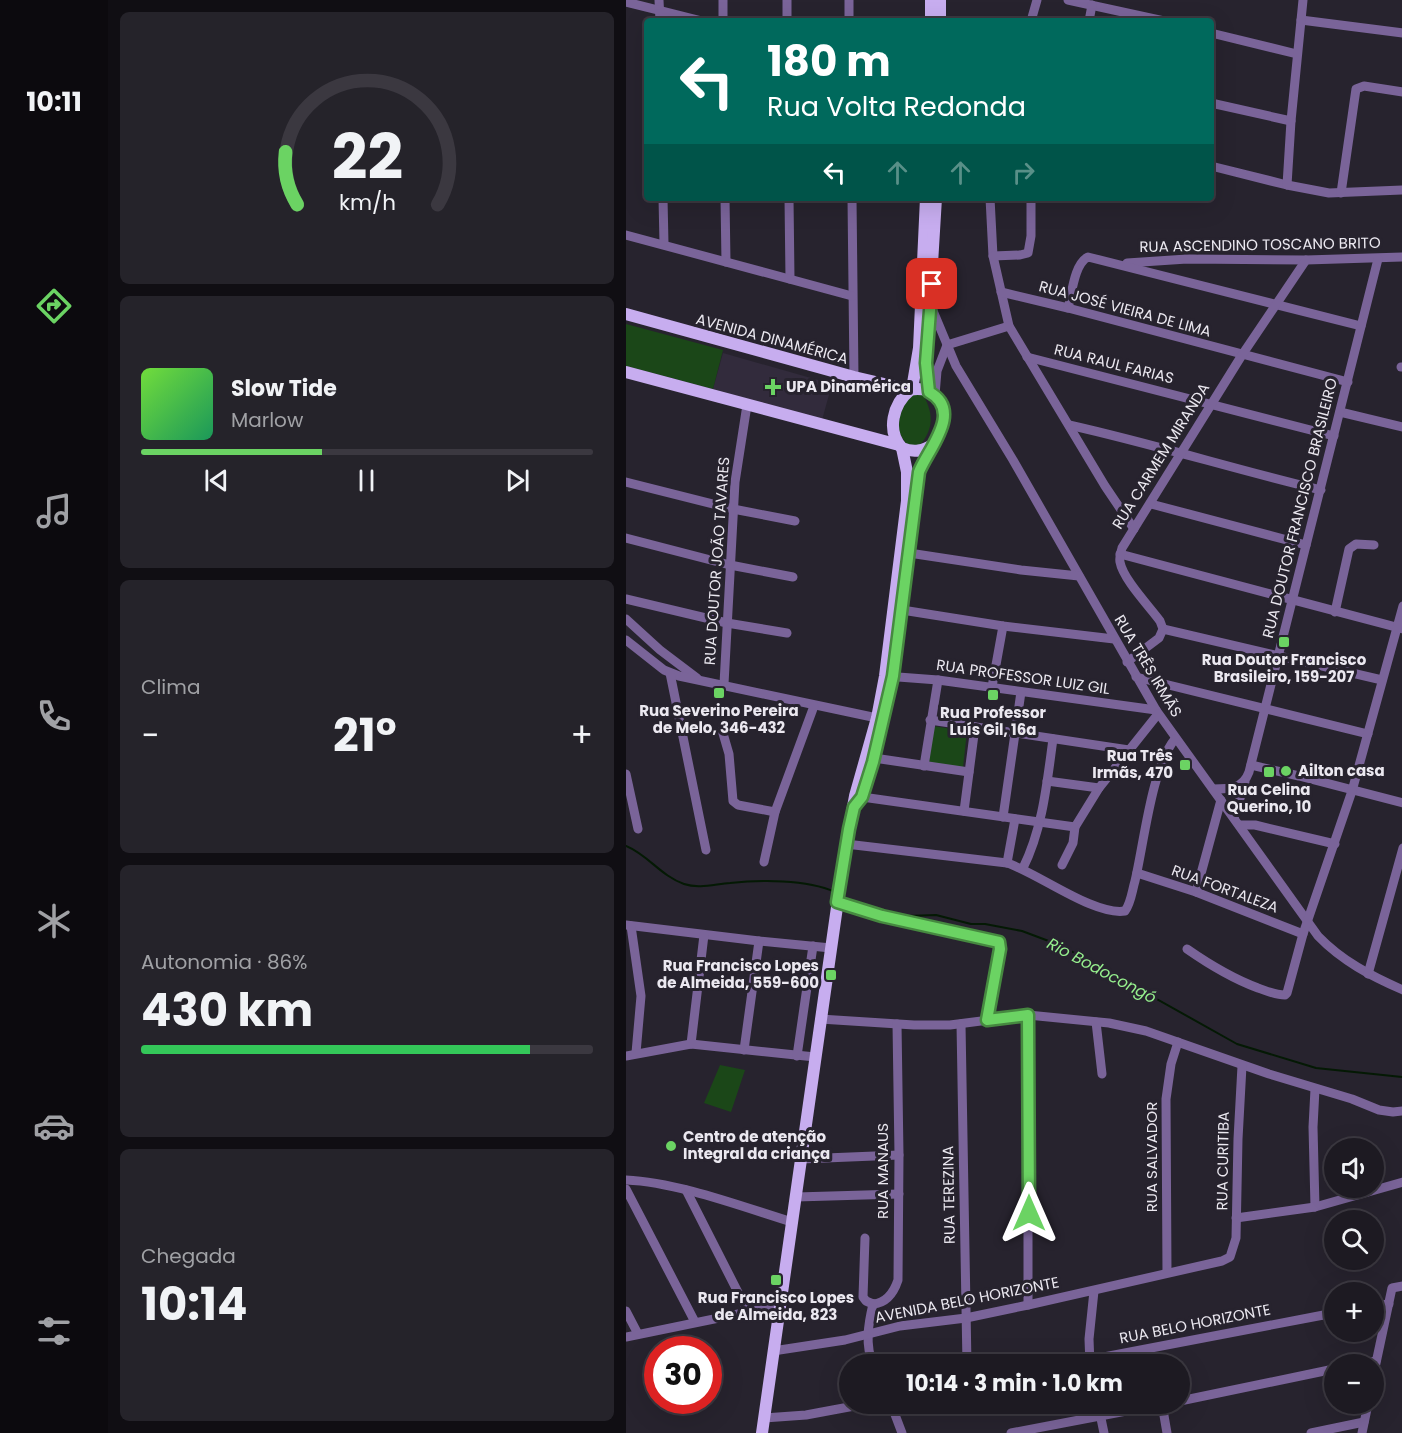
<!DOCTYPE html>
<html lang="pt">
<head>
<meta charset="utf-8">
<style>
  body { margin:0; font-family:Poppins,sans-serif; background:#25232a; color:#f1f3f6; height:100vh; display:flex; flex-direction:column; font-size:22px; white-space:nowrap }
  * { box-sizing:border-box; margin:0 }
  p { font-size:20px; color:#a0a1a5 }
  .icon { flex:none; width:33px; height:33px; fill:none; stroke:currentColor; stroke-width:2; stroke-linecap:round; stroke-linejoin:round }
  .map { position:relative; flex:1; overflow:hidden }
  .side { display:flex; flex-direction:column; gap:12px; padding:12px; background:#100e13; width:518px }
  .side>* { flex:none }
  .hud { position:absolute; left:18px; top:18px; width:570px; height:183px; border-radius:6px; box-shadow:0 6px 24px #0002,0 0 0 2px #3b3840; background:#00695c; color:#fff; overflow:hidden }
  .buttons { position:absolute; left:698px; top:1138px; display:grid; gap:12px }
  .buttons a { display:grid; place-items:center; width:60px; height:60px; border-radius:50%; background:#1d1a22; box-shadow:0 6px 24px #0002,0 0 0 2px #3b3840; font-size:30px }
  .speed { position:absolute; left:18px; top:1336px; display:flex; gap:12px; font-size:30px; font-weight:700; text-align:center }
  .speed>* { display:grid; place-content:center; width:78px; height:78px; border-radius:50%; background:#1d1a22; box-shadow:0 6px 24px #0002,0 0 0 2px #3b3840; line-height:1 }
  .speed .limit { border:9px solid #d22; background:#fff; color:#111 }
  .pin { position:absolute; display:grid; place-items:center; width:51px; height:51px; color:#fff; margin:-26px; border-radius:12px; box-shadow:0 3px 9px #0006 }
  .me { position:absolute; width:66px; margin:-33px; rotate:0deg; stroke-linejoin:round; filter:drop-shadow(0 0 4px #0008) }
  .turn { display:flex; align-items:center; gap:21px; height:126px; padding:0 24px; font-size:27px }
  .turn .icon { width:78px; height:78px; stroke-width:2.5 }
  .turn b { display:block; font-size:42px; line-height:51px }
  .lanes { display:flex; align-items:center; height:57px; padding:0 24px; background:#0003; justify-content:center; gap:30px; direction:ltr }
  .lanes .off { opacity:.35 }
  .big { font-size:45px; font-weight:700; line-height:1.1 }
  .side .widget { flex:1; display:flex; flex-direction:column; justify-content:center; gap:9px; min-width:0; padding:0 21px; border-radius:9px; background:#25232a }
  .side .dial { align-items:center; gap:0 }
  .dial svg { height:156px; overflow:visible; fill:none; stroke:#3b3840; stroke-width:7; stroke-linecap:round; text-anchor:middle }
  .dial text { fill:#f1f3f6; stroke:none }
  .song { display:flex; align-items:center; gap:18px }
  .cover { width:72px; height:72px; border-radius:9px; background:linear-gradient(135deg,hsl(100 70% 55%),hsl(150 70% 35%)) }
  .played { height:6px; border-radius:3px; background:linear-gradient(90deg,#6bd363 40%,#3b3840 40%) }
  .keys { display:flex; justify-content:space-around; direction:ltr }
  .heat { display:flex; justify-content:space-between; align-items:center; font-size:33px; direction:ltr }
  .charge { height:9px; border-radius:4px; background:linear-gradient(90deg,#34c759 86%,#3b3840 0) }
  .trip { position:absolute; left:213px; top:1354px; width:351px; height:60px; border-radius:30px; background:#1d1a22; box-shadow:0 6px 24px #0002,0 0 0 2px #3b3840; font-weight:700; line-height:60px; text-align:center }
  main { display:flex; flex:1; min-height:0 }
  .tabs { display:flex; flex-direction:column; width:108px; justify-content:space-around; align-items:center; background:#0c0a0e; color:#a0a1a5 }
  .tabs .icon { width:42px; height:42px }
  .tabs .current { color:#6bd363 }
  .tabs b { font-size:27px; color:#f1f3f6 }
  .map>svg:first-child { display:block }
  .built { fill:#322b3c }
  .green { fill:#1b4718 }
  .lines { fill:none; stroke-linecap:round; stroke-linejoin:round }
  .stream { stroke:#041904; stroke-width:2 }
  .minor { stroke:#7a6499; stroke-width:9 }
  .major { stroke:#c7adef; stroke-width:12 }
  .route-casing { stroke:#468940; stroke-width:15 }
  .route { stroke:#6bd363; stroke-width:10 }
  .poi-dot { fill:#6bd363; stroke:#27232e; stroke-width:2 }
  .labels { text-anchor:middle; stroke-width:6; stroke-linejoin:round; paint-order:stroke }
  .street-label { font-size:15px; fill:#ebe8f0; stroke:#27232e }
  .poi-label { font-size:15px; font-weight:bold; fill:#ebe8f0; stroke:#27232e }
  .water-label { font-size:16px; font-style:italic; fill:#96f08e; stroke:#27232e }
</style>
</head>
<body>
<main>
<nav class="tabs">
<b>10:11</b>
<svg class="icon current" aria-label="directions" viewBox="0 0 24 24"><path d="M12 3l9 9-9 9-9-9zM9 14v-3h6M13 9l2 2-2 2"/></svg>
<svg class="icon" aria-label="music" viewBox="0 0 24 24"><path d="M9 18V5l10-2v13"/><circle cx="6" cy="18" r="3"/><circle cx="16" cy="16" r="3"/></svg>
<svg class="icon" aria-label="phone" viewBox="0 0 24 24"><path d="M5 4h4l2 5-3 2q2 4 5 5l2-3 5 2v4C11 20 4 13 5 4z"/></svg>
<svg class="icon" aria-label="climate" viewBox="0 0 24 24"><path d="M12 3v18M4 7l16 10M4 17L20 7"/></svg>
<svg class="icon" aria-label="car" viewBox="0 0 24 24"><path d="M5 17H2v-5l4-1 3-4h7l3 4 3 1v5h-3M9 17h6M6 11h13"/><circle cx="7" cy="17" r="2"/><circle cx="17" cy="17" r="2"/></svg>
<svg class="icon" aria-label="filters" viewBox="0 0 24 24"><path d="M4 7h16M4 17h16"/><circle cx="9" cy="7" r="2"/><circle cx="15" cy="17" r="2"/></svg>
</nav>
<section class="side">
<div class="widget dial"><svg viewBox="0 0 100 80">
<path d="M14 69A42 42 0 1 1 86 69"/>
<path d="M14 69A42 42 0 0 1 8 42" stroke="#6bd363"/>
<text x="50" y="56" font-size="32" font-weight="700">22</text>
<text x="50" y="72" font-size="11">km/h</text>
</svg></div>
<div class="widget">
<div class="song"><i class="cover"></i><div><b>Slow Tide</b><p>Marlow</p></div></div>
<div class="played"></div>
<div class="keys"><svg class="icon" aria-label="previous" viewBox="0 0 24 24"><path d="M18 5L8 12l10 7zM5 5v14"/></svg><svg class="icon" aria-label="pause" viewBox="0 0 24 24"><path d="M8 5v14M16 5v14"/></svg><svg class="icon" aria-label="next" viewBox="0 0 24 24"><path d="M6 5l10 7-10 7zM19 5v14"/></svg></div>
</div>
<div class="widget"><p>Clima</p>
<div class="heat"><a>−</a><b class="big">21°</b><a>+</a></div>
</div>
<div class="widget"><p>Autonomia · 86%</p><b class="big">430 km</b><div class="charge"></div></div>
<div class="widget"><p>Chegada</p><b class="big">10:14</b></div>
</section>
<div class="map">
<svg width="777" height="1433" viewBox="0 0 777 1433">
  <rect width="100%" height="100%" fill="#27232e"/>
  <polygon class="built" points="97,353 206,384 196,420 87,389"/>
  <g class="green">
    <polygon points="0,324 97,350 87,389 0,366"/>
    <path d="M288,394L297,395C309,415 307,432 291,448L283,447C265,426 269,412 288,394Z"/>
    <polygon points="306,726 341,731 337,768 302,763"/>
    <polygon points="94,1065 119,1070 105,1112 78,1103"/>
  </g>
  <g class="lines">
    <g class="stream">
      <path d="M0,846C22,855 35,876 58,884C73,889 89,884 104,883C134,880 180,879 209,892"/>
      <polyline points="216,897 221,901 281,916 310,915 345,924 359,924 396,931 436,946 611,1044 690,1068 777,1077"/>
    </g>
    <g class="minor">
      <polyline points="33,0 34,21"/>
      <polyline points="97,0 97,21"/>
      <polyline points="442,0 538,21"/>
      <polyline points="0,2 76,21"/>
      <polyline points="675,20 777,33"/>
      <polyline points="161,21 161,0"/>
      <polyline points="223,21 223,0"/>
      <polyline points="405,21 411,0"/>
      <polyline points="463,21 466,5"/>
      <polyline points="585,33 671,54"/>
      <polyline points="585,103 665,121"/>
      <polyline points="585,166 661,185 703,193 777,190"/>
      <polyline points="661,185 665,121 677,0"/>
      <polyline points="715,193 730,89 738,86 777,92"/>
      <polyline points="37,198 38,244"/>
      <polyline points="99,198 100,262"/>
      <polyline points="163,198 164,279"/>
      <polyline points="226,198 228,377"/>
      <polyline points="364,198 367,256 383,326 479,486 508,529"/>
      <polyline points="0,235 226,296"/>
      <polyline points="367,256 394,255 402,253 405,236 405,198"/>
      <polyline points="501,263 561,259 680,260 777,257"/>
      <polyline points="375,292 442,308 722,382"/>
      <path d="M305,306L330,366L387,460L530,710L692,936C716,961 745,976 777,990"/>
      <path d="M442,308C446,294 448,264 462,257L735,326"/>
      <polyline points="321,345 383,326"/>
      <polyline points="401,357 708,436"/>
      <polyline points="775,367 777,367"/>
      <polyline points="309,395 311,371 321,345"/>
      <polyline points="714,412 777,427"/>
      <path d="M443,425C528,444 611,470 695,490"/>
      <polyline points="0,482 107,509 169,521"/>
      <polyline points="525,504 680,545"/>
      <polyline points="0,538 104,565 167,577"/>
      <polyline points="283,553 395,570 453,576"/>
      <polyline points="494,554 777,629"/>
      <polyline points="0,599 101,623 161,633"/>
      <polyline points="276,610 377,626 488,639"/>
      <polyline points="709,612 723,549 730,544 748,545"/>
      <polyline points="0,619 34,650 71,678"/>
      <polyline points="537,629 756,680"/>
      <polyline points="0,640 38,670 53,676 251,718"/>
      <path d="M501,662L533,638L537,629L534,621C523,606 497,579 494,562C493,557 495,552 496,548L616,355L680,260"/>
      <polyline points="44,673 80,850"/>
      <polyline points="259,676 312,680 530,710"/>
      <polyline points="510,677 742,734"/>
      <polyline points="98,684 109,482 121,405"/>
      <polyline points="366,687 377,626"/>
      <polyline points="304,720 503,750"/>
      <polyline points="96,730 103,754 107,801 112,805 149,812"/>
      <polyline points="248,758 343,772"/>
      <polyline points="625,765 673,776 777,803"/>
      <polyline points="298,766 312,680"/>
      <polyline points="0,774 12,829"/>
      <polyline points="421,781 473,788"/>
      <path d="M587,789C603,789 617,789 623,772L752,259"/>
      <polyline points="229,796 449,827"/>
      <polyline points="338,811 349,727"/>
      <polyline points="377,817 395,692"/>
      <polyline points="608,818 619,782"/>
      <polyline points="613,825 629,825 709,844"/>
      <path d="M220,844L381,863C412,873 468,916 499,911C505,903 506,891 509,881C518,843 526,766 549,739"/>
      <polyline points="138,862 149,812 188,706"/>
      <polyline points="381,863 389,819"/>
      <polyline points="436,865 447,843 449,827 473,788 532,714"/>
      <path d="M397,868C417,828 421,782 427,739"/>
      <polyline points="511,873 570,892 677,934"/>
      <polyline points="570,892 595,800"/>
      <polyline points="211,902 237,911 275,921 373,942 374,949 361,1020"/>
      <polyline points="0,925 133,941 205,948"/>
      <polyline points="5,926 15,996 10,1053"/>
      <path d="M561,949C584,965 605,978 632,988C641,991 649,995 659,995L661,993L677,934L726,791L777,606"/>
      <polyline points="742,974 777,848"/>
      <polyline points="402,1015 402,1305"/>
      <polyline points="194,1019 288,1025 324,1025 402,1015 483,1023 520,1031 643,1074 726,1099 753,1110 767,1112 777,1111"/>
      <polyline points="470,1022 476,1074"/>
      <polyline points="335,1024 341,1365"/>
      <polyline points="65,1044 78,935"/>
      <polyline points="118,1050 133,941"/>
      <polyline points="0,1056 65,1044 189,1057"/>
      <polyline points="171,1056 187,946"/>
      <polyline points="689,1089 687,1127 689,1207"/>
      <polyline points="175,1159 273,1155"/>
      <path d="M0,1180C51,1182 117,1207 166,1222"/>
      <polyline points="0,1189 69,1322"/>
      <polyline points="60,1190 122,1312"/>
      <polyline points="170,1197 273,1194"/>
      <polyline points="610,1218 689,1207 777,1182"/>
      <polyline points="239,1238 237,1297 240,1301 247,1304"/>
      <polyline points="541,1272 540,1099 545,1064 552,1042"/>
      <path d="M247,1304C261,1303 268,1292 272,1280L273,1155L271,1024"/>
      <path d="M247,1304C242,1325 239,1344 247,1365"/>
      <polyline points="747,1306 763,1304"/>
      <polyline points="0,1311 12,1334"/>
      <polyline points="0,1337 122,1312 154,1303"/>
      <polyline points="147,1351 219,1340 274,1326 340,1318 402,1305 596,1261 604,1257 610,1238 612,1139 616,1066"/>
      <polyline points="436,1365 708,1313"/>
      <polyline points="464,1365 463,1339 468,1291"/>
      <polyline points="730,1365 750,1361"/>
      <polyline points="747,1377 766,1288 777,1286"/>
      <polyline points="554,1401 708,1369"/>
      <polyline points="265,1404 276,1433"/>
      <polyline points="472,1404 478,1433"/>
      <polyline points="536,1404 541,1433"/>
      <polyline points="138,1418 180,1415 239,1404"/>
      <polyline points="385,1433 537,1404"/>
      <polyline points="685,1433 738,1422"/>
      <polyline points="736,1433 742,1404"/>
    </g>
    <g class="major">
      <polyline points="305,21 305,0"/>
      <polyline points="314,21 314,0"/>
      <polyline points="0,314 228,377 284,390"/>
      <polyline points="0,372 273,445"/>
      <polyline points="286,389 293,348 300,198"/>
      <polyline points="303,392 300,363 310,198"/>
      <path d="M288,513C289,499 289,485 293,471C299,449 335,419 310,396C302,389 293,388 284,390C267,404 260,431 276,448C288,453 297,451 308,444"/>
      <polyline points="136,1433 220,844 229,796 251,718 259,676 281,501 281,472 276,448"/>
    </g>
  </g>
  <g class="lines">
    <defs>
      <path id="route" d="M306,284L300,363L303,392C338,411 302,449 293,472L267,676L247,762L236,797L228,807L223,829L211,902L256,916L373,942L374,949L361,1020L402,1015L403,1213"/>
    </defs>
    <use href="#route" class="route-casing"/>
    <use href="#route" class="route"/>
  </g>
  <g class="poi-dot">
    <path d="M144 378h6v6h6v6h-6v6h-6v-6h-6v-6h6z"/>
    <rect x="652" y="636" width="12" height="12" rx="3"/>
    <rect x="87" y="687" width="12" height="12" rx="3"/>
    <rect x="361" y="689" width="12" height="12" rx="3"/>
    <rect x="553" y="759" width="12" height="12" rx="3"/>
    <circle cx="660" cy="771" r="6"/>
    <rect x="637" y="766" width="12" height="12" rx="3"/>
    <rect x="199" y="969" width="12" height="12" rx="3"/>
    <circle cx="45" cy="1146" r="6"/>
    <rect x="144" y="1274" width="12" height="12" rx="3"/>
  </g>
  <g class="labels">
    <g class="street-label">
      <text transform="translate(634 245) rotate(-1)" y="5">RUA ASCENDINO TOSCANO BRITO</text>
      <text transform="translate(499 309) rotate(15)" y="5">RUA JOSÉ VIEIRA DE LIMA</text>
      <text transform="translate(146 339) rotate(15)" y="5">AVENIDA DINAMÉRICA</text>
      <text transform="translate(488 364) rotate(14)" y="5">RUA RAUL FARIAS</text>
      <text transform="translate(535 456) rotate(-58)" y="5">RUA CARMEM MIRANDA</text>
      <text transform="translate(674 508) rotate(-76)" y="5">RUA DOUTOR FRANCISCO BRASILEIRO</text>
      <text transform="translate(91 561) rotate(-86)" y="5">RUA DOUTOR JOÃO TAVARES</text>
      <text transform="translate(522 666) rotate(59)" y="5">RUA TRÊS IRMÃS</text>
      <text transform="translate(397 677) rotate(8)" y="5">RUA PROFESSOR LUIZ GIL</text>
      <text transform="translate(599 889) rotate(20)" y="5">RUA FORTALEZA</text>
      <text transform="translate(526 1157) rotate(-90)" y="5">RUA SALVADOR</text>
      <text transform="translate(597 1161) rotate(-89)" y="5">RUA CURITIBA</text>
      <text transform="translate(257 1171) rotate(-90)" y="5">RUA MANAUS</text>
      <text transform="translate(323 1195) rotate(-91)" y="5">RUA TEREZINA</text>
      <text transform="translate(341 1300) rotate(-11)" y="5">AVENIDA BELO HORIZONTE</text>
      <text transform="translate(569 1324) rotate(-11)" y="5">RUA BELO HORIZONTE</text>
    </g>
    <g class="poi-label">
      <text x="160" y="392" text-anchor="start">UPA Dinamérica</text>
      <text x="658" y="665">Rua Doutor Francisco<tspan x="658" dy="17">Brasileiro, 159-207</tspan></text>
      <text x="93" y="716">Rua Severino Pereira<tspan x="93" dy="17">de Melo, 346-432</tspan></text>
      <text x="367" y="718">Rua Professor<tspan x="367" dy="17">Luís Gil, 16a</tspan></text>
      <text x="547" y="761" text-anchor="end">Rua Três<tspan x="547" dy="17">Irmãs, 470</tspan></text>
      <text x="672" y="776" text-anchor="start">Ailton casa</text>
      <text x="643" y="795">Rua Celina<tspan x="643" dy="17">Querino, 10</tspan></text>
      <text x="193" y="971" text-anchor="end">Rua Francisco Lopes<tspan x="193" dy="17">de Almeida, 559-600</tspan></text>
      <text x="57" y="1142" text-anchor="start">Centro de atenção<tspan x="57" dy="17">Integral da criança</tspan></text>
      <text x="150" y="1303">Rua Francisco Lopes<tspan x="150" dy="17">de Almeida, 823</tspan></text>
    </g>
    <g class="water-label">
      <text transform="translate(476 970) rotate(28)" y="6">Rio Bodocongó</text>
    </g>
  </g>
</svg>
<div class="buttons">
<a><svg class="icon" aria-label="sound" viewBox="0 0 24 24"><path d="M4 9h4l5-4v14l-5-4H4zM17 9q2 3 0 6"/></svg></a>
<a><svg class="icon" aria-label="search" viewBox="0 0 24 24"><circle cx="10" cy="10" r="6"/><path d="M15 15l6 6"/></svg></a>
<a>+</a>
<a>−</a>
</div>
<div class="speed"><div class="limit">30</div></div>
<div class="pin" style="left:306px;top:284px;background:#d93025"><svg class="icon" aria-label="arrive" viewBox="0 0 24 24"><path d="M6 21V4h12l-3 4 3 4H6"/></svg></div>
<svg class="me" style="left:403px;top:1213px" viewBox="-20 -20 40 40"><path d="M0-17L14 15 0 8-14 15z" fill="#6bd363" stroke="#fff" stroke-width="4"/></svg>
<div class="trip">10:14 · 3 min · 1.0 km</div>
<div class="hud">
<div class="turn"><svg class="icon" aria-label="left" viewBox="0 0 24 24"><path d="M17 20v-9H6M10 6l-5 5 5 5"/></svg><div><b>180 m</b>Rua Volta Redonda</div></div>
<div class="lanes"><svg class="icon" aria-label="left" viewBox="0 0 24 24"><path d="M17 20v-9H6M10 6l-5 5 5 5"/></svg><svg class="icon off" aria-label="ahead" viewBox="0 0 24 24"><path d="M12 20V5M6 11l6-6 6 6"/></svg><svg class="icon off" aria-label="ahead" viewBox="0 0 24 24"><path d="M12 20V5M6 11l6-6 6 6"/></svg><svg class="icon off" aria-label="right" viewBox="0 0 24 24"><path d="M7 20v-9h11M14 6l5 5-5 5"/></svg></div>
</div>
</div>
</main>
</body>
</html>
